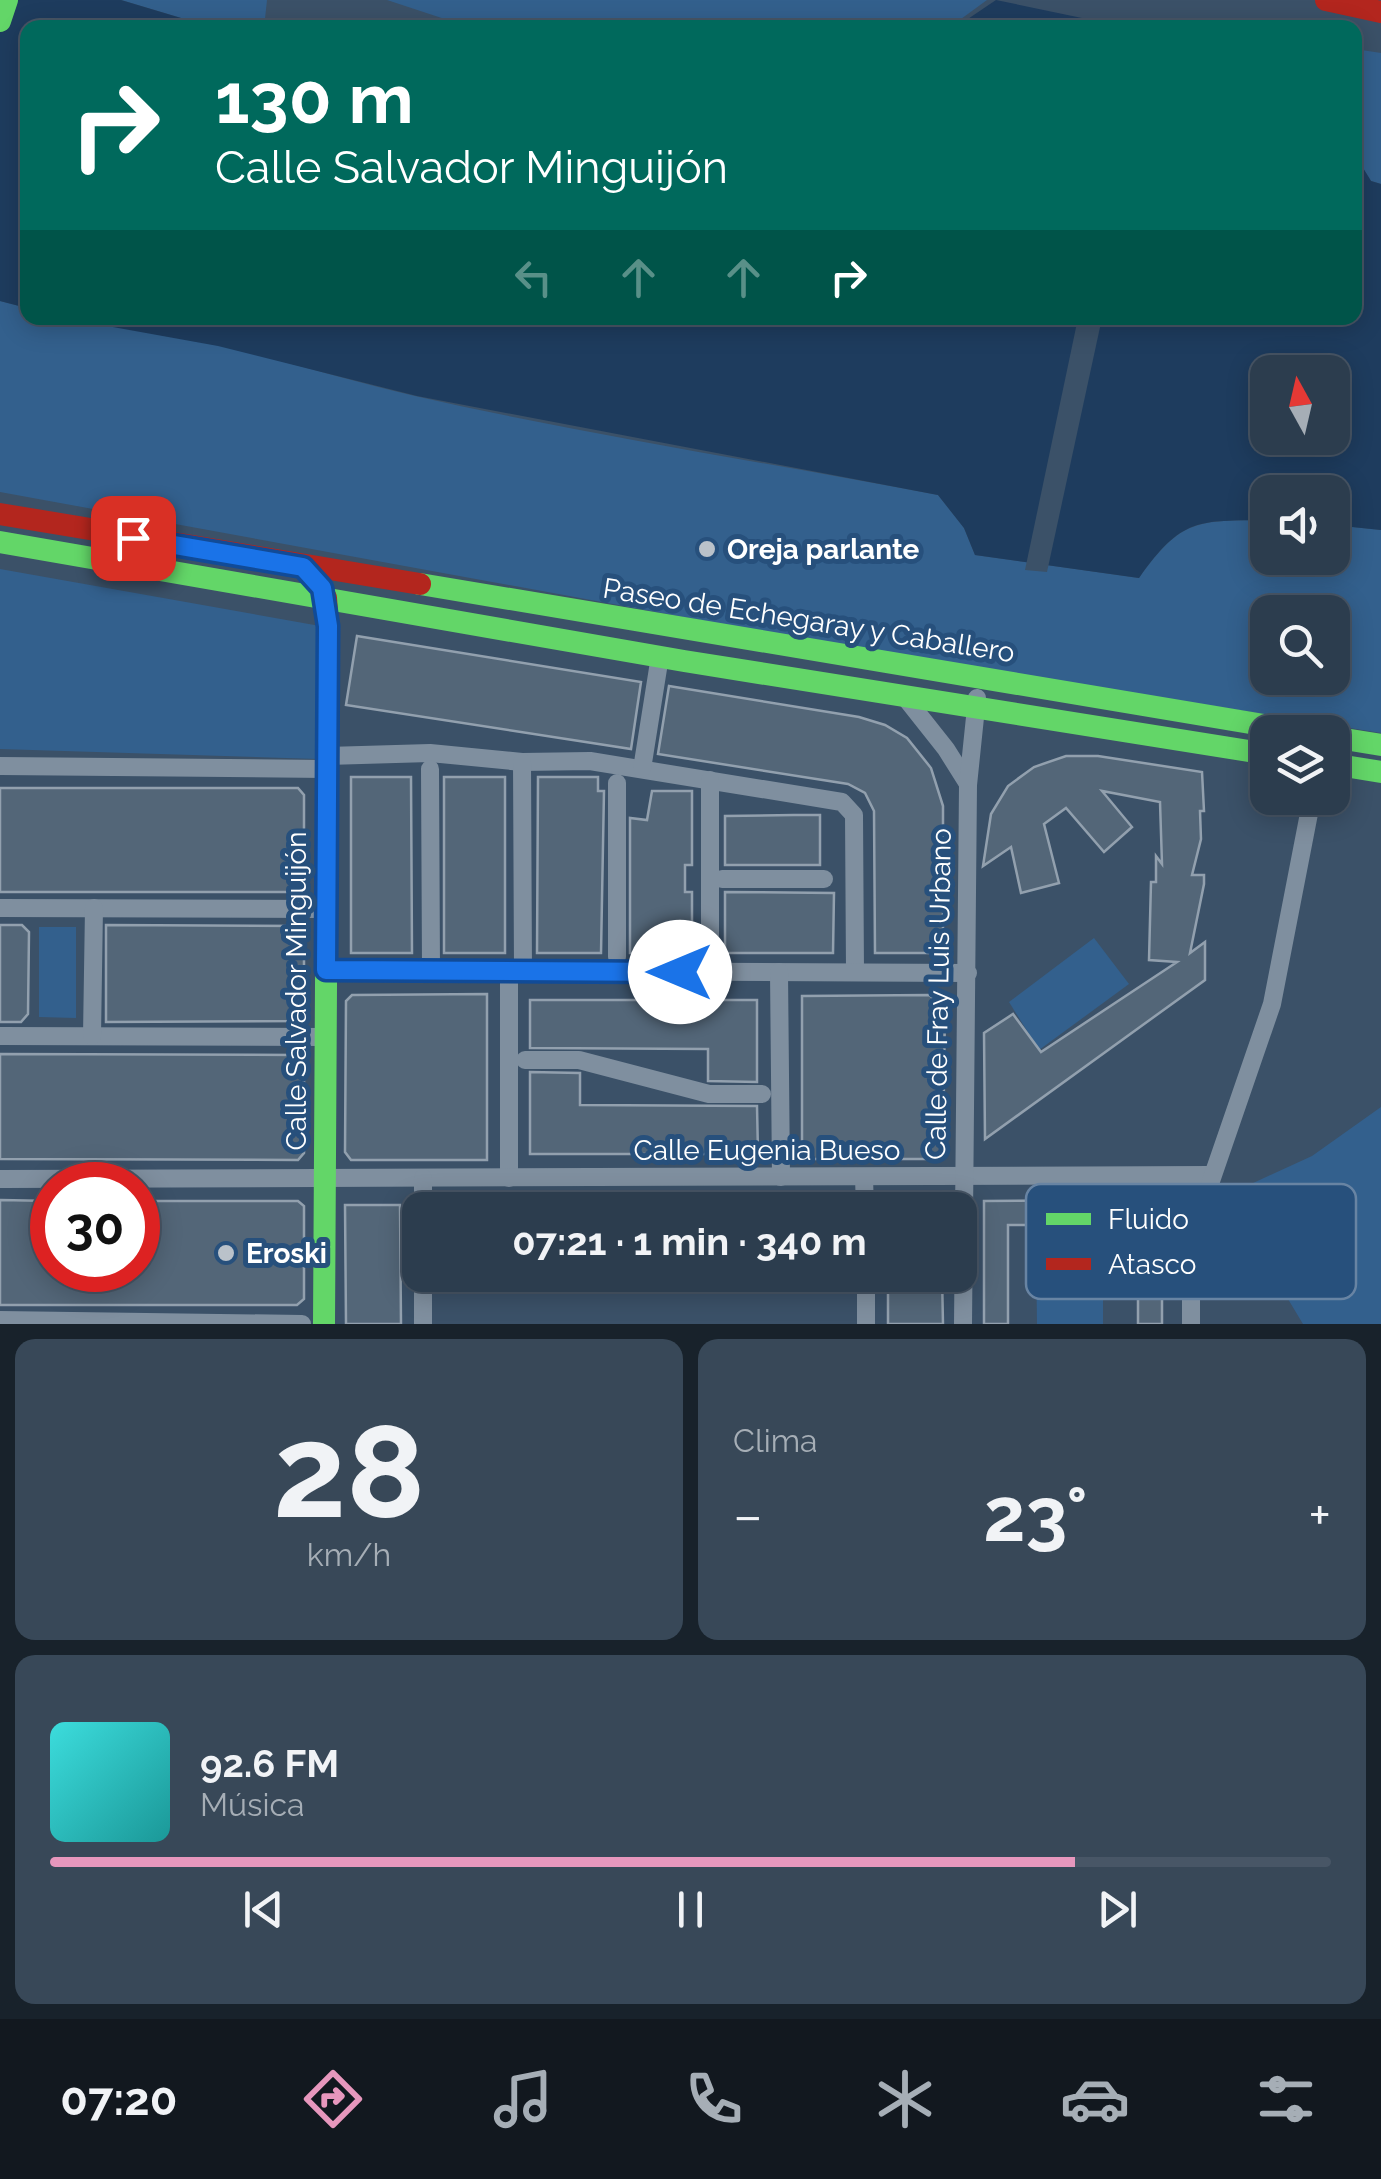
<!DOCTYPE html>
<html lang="es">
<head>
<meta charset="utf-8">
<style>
  body { margin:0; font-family:Raleway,sans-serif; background:#384858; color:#f1f3f6; height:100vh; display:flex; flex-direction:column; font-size:38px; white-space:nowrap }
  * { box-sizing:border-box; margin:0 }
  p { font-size:32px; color:#a6aeb6 }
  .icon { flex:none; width:55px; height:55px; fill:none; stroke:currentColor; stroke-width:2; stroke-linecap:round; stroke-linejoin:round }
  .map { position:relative; height:1324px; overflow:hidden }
  .panel { display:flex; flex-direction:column; gap:15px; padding:15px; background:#18222b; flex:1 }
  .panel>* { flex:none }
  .hud { position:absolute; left:20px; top:20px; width:1342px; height:305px; border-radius:20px; box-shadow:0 5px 25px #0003,0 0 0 2px #485666; background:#00695c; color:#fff; overflow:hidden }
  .needle { width:65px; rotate:352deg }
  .fabs { position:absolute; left:1250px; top:355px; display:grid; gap:20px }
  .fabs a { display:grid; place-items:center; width:100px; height:100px; border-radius:20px; background:#2c3d4e; box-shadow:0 5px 25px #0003,0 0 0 2px #485666; font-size:50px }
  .speed { position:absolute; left:30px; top:1162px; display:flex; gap:20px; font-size:50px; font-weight:700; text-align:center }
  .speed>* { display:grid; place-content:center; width:130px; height:130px; border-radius:50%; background:#2c3d4e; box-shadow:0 5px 25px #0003,0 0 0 2px #485666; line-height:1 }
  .speed .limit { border:15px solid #d22; background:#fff; color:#111 }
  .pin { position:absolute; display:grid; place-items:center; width:85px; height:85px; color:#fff; margin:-42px; border-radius:20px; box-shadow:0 5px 15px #0006 }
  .me { position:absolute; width:110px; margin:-55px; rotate:270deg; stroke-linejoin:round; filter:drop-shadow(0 0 8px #0008) }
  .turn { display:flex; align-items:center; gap:35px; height:210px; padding:0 30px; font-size:45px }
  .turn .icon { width:130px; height:130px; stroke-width:2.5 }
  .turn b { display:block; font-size:70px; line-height:85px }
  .lanes { display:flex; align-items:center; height:95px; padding:0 30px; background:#0003; justify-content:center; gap:50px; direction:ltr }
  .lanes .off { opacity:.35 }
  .big { font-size:75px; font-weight:700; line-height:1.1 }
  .panel .card { flex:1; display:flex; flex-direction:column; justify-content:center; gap:15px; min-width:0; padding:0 35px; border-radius:20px; background:#384858 }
  .panel .dial { align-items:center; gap:0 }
  .dial b { font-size:130px; line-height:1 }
  .song { display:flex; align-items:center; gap:30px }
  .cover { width:120px; height:120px; border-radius:15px; background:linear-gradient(135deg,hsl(180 70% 55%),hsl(180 70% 35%)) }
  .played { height:10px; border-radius:5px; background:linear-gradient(90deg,#e797bd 80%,#485666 80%) }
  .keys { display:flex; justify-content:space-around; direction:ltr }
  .heat { display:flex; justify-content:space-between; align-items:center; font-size:55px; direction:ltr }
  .panel .tiles { flex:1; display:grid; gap:15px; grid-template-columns:1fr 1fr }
  .card:last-child { grid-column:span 2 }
  .trip { position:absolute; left:402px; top:1192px; width:575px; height:100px; border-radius:20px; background:#2c3d4e; box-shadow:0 5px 25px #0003,0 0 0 2px #485666; font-weight:700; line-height:100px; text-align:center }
  .tabs { display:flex; height:160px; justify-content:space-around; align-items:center; background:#12181f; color:#a6aeb6 }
  .tabs .icon { width:70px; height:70px }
  .tabs .current { color:#e797bd }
  .tabs b { font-size:45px; color:#f1f3f6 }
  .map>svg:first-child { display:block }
  .green { fill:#33608d; fill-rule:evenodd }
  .water { fill:#1e3c5e; fill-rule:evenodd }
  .pier { fill:#3b5168 }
  .building { fill:#536678; stroke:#92a0ae; stroke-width:2.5 }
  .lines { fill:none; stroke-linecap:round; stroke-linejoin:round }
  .street { stroke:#7f8f9f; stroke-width:18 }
  .fast { stroke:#63d668; stroke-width:22 }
  .jam { stroke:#b3261e; stroke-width:22 }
  .route-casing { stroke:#114b97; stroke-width:25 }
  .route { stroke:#1a73e8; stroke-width:18 }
  .poi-dot { fill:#bac2ca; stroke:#27507c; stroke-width:4 }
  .labels { text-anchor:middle; stroke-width:10; stroke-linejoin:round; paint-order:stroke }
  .poi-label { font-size:28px; font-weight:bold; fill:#fff; stroke:#27507c; text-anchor:start }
  .street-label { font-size:28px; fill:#fff; stroke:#27507c }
  .key { fill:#27507c; stroke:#6884a3; stroke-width:2.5 }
  .key-label { font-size:28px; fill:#fff }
</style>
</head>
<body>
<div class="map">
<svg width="1381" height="1324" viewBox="0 0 1381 1324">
  <rect width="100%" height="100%" fill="#3b5168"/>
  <g class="green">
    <polygon points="121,0 267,0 264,28 211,27"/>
    <polygon points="387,0 987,0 950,27 472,28"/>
    <polygon points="1355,49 1381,53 1381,184 1371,181 1355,155"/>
    <path d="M0,301L27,308L28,318C156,318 290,367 415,396C587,435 764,462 938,495L964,528L975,555L1139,578C1182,518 1197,521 1267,520L1268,558H1332L1333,525L1381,530V733L848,647L0,492ZM1268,612H1332V678H1268Z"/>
    <polygon points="0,569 320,626 317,759 0,749"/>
    <polygon points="39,927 76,927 76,1018 39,1017"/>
    <polygon points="1094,938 1129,984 1039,1050 1009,1002"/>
    <polygon points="1381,1107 1381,1324 1303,1324 1285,1294 1221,1279 1234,1203 1251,1184 1312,1156"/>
    <polygon points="1103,1247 1103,1324 1037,1324 1036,1248"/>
  </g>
  <g class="water">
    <polygon points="0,0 121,0 211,27 28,28 27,308 0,301"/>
    <polygon points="996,0 1125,27 956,27"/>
    <path d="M1355,155L1371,181L1381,184V530L1333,525L1332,492H1268L1267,520C1198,521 1182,517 1139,578L975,555L964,528L938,495L417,396L218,346L63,318H1355ZM1268,372H1332V438H1268Z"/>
  </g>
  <polygon class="pier" points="1078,318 1102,318 1047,572 1025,570"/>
  <g class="building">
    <polygon points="357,636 641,682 631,749 346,705"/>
    <polygon points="669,686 859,717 885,725 907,738 931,768 943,806 943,953 875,953 874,811 865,793 848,784 658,754"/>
    <polygon points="1066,756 1098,756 1202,772 1204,811 1200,811 1201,839 1192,875 1204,875 1204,884 1190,953 1205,942 1205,980 985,1139 984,1033 1013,1014 1041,1052 1177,962 1149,960 1151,882 1156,882 1156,856 1162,864 1160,802 1102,791 1132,827 1104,852 1066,808 1044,824 1059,883 1021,893 1011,847 983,866 991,814 1008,786 1034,767"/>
    <polygon points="351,777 411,777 412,953 351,953"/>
    <rect x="444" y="777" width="61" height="176"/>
    <polygon points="538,777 598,777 598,791 604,791 601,953 537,953"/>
    <polygon points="0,788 298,788 304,795 304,892 0,892"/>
    <polygon points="652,791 692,791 692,865 685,865 685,892 692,892 692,953 630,953 630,818 647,820"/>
    <polygon points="794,815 820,815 820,865 725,865 725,816"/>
    <polygon points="725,892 834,893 833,953 725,953"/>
    <polygon points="0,925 22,925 29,932 28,1014 21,1022 0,1022"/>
    <polygon points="106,925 304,926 304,1021 106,1022"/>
    <polygon points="487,994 487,1160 351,1160 345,1152 346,1001 352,995"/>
    <polygon points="929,995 945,1007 943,1152 937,1159 802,1159 802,996"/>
    <polygon points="530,1000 757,1000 757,1082 708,1081 708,1049 530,1048"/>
    <polygon points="0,1054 297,1055 304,1061 304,1153 298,1160 0,1159"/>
    <polygon points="530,1072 580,1073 580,1105 757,1106 758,1154 530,1154"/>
    <polygon points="0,1200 52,1201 52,1270 138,1270 138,1201 298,1201 304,1206 304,1299 297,1305 0,1305"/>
    <polygon points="1136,1200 1162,1201 1162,1324 1138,1324 1138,1225 1008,1225 1008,1324 984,1324 984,1201"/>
    <polygon points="345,1205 400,1205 401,1324 346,1324"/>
    <polygon points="888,1275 942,1275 943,1324 888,1324"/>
  </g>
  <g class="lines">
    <g class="street">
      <polyline points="904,696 946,749 968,784"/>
      <polyline points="327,756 430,753 522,762 590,761 842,802 854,815 855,972"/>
      <polyline points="522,762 523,971"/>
      <polyline points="0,766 327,769"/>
      <polyline points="430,769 431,970"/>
      <polyline points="642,769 660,656"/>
      <polyline points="722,879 824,879"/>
      <polyline points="0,908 326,909"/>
      <polyline points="617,957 617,783"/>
      <polyline points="326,970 968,973"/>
      <polyline points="710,972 710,780"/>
      <polyline points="779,972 781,1177"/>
      <polyline points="0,1036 325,1037"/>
      <polyline points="92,1036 94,908"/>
      <polyline points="525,1060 579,1060 709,1094 762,1094"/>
      <polyline points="864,1177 865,1210"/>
      <polyline points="509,1178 509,971"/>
      <polyline points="0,1179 1211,1175"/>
      <polyline points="423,1210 423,1178"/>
      <polyline points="866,1275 866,1324"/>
      <polyline points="423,1284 866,1282"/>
      <polyline points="0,1320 302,1324"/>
      <polyline points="423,1324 423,1275"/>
      <polyline points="963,1324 968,785 977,698"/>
      <polyline points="1191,1324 1191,1239 1272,1004 1312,798"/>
    </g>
    <g class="fast">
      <polyline points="0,21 7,0"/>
      <polyline points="0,542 684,661 1268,754"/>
      <polyline points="420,584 1305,732"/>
      <polyline points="1332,737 1381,745"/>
      <polyline points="1332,764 1381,772"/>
      <polyline points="324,1324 327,817"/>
    </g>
    <g class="jam">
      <polyline points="1326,0 1381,12"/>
      <polyline points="0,514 420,584"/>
      <polyline points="318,582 326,598 328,626 327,817"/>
    </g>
  </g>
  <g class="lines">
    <defs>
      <polyline id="route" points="133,538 303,567 322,588 328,626 326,970 680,972"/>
    </defs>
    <use href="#route" class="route-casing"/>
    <use href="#route" class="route"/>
  </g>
  <g class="poi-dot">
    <circle cx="707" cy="549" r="10"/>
    <circle cx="226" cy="1253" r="10"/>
  </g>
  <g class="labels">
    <g class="poi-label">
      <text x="727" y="559">Oreja parlante</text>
      <text x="246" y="1263">Eroski</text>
    </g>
    <g class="street-label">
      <text transform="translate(809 620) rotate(9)" y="10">Paseo de Echegaray y Caballero</text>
      <text transform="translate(296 991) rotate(-90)" y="10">Calle Salvador Minguijón</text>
      <text transform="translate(938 994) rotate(-89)" y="10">Calle de Fray Luis Urbano</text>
      <text x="767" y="1160">Calle Eugenia Bueso</text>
    </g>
  </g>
  <rect x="1026" y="1184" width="330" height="115" rx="15" class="key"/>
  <rect x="1046" y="1213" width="45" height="12" fill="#63d668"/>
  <rect x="1046" y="1258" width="45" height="12" fill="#b3261e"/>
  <g class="key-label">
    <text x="1108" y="1229">Fluido</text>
    <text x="1108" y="1274">Atasco</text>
  </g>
</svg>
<div class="fabs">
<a><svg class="needle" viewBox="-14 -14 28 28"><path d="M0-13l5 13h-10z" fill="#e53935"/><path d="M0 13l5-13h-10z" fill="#a6aeb6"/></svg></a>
<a><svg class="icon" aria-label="sound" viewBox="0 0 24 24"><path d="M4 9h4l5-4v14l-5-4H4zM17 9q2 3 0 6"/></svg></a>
<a><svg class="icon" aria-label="search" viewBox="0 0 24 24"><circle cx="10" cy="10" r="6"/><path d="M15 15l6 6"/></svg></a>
<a><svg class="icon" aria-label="layers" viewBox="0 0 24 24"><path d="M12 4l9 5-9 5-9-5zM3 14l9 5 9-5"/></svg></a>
</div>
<div class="speed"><div class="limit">30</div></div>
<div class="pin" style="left:133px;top:538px;background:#d93025"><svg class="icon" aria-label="arrive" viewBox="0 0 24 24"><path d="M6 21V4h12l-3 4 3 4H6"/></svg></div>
<svg class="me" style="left:680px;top:972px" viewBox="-20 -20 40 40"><circle r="19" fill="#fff"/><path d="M0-13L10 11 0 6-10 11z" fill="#1a73e8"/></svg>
<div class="trip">07:21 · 1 min · 340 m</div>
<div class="hud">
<div class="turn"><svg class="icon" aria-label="right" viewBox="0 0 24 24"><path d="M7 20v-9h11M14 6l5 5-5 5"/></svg><div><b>130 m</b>Calle Salvador Minguijón</div></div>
<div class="lanes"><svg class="icon off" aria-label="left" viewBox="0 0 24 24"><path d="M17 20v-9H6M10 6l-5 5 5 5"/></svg><svg class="icon off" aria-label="ahead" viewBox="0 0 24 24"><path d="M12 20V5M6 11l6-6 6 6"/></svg><svg class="icon off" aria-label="ahead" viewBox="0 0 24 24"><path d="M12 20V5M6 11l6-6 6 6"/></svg><svg class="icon" aria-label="right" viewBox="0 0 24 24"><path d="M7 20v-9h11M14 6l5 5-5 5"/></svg></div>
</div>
</div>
<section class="panel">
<div class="tiles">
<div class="card dial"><b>28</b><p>km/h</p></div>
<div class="card"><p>Clima</p>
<div class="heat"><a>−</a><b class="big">23°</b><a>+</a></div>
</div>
<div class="card">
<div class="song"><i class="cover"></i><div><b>92.6 FM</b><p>Música</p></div></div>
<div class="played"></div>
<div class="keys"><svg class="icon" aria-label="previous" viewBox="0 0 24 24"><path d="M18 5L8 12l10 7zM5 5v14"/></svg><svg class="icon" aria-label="pause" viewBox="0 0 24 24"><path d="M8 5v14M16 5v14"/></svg><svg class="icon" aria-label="next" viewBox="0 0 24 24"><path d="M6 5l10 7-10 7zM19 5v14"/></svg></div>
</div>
</div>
</section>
<nav class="tabs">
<b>07:20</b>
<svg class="icon current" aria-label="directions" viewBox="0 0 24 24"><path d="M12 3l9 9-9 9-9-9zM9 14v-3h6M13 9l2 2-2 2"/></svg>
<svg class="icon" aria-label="music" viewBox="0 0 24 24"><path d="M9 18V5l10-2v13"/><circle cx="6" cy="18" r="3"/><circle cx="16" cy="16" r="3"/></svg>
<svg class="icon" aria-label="phone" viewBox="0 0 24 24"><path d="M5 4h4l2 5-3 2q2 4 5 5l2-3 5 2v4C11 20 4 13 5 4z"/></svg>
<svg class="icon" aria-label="climate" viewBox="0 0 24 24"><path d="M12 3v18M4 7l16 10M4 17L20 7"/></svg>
<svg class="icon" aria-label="car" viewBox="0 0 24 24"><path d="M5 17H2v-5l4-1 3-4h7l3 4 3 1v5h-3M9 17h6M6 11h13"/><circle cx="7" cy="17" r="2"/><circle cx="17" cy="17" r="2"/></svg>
<svg class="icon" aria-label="filters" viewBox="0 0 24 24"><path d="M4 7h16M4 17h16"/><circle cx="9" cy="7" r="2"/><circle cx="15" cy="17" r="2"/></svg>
</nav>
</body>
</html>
